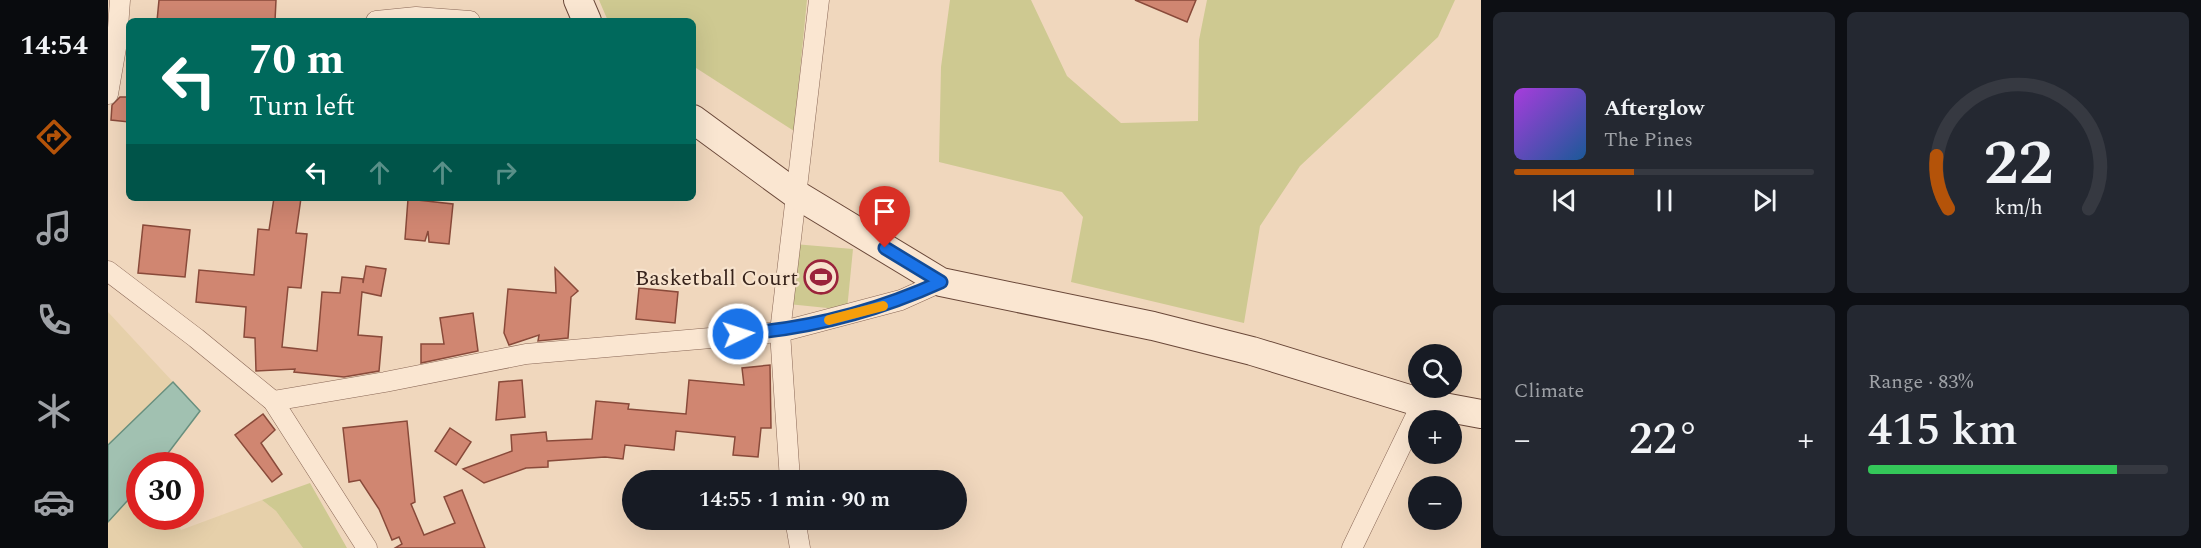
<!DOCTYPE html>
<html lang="en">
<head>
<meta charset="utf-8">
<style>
  body { margin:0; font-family:Spectral,serif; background:#242831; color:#f1f3f6; height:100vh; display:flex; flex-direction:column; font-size:22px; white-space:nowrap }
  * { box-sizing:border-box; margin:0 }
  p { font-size:20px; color:#9ea1a6 }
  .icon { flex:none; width:33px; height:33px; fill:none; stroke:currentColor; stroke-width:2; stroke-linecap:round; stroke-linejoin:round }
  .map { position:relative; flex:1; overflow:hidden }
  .drawer { display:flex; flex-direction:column; gap:12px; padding:12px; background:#0d0f14; width:720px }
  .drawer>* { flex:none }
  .guide { position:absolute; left:18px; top:18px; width:570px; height:183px; border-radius:9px; box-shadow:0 6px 24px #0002; background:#00695c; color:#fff; overflow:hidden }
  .tools { position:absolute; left:1300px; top:344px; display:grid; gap:12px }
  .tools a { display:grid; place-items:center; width:54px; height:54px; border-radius:50%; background:#171b24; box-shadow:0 6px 24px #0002; font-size:30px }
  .speed { position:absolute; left:18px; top:452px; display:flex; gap:12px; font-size:30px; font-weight:700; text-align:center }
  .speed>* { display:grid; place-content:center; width:78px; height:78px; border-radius:50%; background:#171b24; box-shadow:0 6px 24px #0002; line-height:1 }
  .speed .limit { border:9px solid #d22; background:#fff; color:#111 }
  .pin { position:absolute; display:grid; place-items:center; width:51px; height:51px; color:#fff; margin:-62px -26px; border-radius:50% 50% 50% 0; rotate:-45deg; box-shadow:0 0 6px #0007 }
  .pin .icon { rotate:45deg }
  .me { position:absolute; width:66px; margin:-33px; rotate:86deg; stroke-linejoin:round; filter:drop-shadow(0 0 4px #0008) }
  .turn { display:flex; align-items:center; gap:21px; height:126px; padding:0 24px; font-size:27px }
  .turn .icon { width:78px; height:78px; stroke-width:2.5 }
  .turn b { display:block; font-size:42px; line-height:51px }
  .lanes { display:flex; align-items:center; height:57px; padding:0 24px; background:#0003; justify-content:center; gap:30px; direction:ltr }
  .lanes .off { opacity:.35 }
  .big { font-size:45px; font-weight:600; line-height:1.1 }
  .drawer .card { flex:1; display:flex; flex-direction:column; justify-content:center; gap:9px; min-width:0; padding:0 21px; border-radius:9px; background:#242831 }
  .drawer .dial { align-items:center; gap:0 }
  .dial svg { height:156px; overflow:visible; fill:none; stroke:#363941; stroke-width:7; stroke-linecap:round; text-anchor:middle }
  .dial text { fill:#f1f3f6; stroke:none }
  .song { display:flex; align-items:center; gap:18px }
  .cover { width:72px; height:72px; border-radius:9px; background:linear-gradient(135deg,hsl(280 70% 55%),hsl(210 70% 35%)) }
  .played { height:6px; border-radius:3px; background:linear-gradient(90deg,#b45309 40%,#363941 40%) }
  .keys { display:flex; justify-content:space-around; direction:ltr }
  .heat { display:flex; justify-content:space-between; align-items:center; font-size:33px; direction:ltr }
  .charge { height:9px; border-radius:4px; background:linear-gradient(90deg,#34c759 83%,#363941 0) }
  .drawer .tiles { flex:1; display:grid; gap:12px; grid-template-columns:repeat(2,1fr) }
  .trip { position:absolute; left:514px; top:470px; width:345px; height:60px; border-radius:30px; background:#171b24; box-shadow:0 6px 24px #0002; font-weight:600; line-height:60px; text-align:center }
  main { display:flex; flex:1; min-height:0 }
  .menu { display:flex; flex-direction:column; width:108px; justify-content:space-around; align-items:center; background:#090b0e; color:#9ea1a6 }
  .menu .icon { width:42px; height:42px }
  .menu .active { color:#b45309 }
  .menu b { font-size:27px; color:#f1f3f6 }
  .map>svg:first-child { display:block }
  .farmland { fill:#e6d0aa }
  .green { fill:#cec991 }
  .water { fill:#a1c1b1; stroke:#688f7e; stroke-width:1.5 }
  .building { fill:#d08671; stroke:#894a3a; stroke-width:1.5 }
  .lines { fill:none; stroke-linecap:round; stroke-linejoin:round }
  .street-casing { stroke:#896756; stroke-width:21 }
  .secondary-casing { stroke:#6a4839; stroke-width:30 }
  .street { stroke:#fae6d1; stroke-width:20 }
  .secondary { stroke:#fae6d1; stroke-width:28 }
  .route-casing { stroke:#114b97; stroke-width:15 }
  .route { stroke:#1a73e8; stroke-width:10 }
  .slow { stroke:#f59e0b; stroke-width:10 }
  .labels { text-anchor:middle; stroke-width:4.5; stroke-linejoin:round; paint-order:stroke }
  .poi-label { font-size:22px; fill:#37231b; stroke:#f7e3cd; text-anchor:end }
</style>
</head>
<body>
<main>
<nav class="menu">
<b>14:54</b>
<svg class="icon active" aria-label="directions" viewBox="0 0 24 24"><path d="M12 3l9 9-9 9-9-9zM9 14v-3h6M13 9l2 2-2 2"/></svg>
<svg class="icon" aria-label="music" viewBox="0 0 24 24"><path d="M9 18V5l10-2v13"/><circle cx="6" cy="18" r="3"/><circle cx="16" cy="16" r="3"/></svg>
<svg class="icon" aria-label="phone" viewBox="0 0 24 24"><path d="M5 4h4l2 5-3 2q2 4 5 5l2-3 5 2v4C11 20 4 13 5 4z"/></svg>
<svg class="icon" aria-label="climate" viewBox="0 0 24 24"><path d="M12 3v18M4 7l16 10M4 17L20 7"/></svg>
<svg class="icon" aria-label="car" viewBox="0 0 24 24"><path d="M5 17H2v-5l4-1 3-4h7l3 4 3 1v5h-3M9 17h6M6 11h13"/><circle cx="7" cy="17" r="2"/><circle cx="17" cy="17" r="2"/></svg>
</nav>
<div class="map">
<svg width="1373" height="548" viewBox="0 0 1373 548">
  <rect width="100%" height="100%" fill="#f0d7bd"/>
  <g class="farmland">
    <polygon points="0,312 65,382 0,445"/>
    <polygon points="31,488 32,516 64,516 73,530 154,500 168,511 195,548 0,548 0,522"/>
  </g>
  <g class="green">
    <polygon points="491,0 699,0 686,131 585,66 585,21 500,21"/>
    <polygon points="842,0 923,0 959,76 1013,123 1090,121 1091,40 1099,0 1347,0 1330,37 1192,166 1152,226 1136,323 963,282 975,217 954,192 831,162 833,67"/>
    <polygon points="686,244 745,249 739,310 680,304"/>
    <polygon points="202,483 239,548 195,548 168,511 154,500"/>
  </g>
  <polygon class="water" points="65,382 92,411 51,465 32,465 31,488 0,522 0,445"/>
  <g class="building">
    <polygon points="51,0 168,0 167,21 49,21"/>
    <polygon points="1027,0 1088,0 1079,22"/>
    <polygon points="12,97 21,97 21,122 3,120 4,105"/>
    <polygon points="166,198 193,198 188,233 199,234 193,288 180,287 174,347 209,351 214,292 232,293 234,277 255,279 255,283 258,266 278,269 273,296 254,292 250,335 274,337 271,371 236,377 186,372 187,369 148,371 147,338 136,337 138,307 88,302 91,270 146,275 150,229 161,230"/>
    <polygon points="300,199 345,204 341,244 321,242 320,231 317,241 297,239"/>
    <polygon points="35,225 82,230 77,277 30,273"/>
    <polygon points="447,268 470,291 463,297 460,338 430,341 431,335 401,345 396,333 400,289 448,293"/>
    <polygon points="531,288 570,292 567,323 528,319"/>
    <polygon points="365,313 370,351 313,363 313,344 336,344 332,318"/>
    <polygon points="662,365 663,428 653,428 650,457 625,455 627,437 568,431 566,450 517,445 515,459 497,457 440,461 440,467 418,468 376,483 355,469 404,451 403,435 438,432 439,441 484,439 488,401 521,404 520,409 578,414 581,380 636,385 634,368"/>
    <polygon points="414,380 417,417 388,420 391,382"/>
    <polygon points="155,414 167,430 153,443 174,474 164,482 127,435"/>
    <polygon points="299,421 307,502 303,504 316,535 347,523 336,497 354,490 377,548 287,548 294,544 291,537 284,540 271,509 252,480 241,482 235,428"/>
    <polygon points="342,428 363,442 348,465 327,451"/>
  </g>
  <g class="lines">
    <defs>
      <g id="street">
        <polyline points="268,21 308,17 362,21"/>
        <polyline points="0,94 9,42 12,0"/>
        <polyline points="0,271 88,338 165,401 259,548"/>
        <polyline points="165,401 277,382 418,354 672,332 793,300 833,282"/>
        <polyline points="682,480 672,332 711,0"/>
        <polyline points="687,519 692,548"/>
        <polyline points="1244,548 1314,403"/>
      </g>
      <g id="secondary">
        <polyline points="470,0 479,21"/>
        <polyline points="585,119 686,193 833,282 1045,326 1144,351 1314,403 1373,414"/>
      </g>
    </defs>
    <use href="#street" class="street-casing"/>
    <use href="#secondary" class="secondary-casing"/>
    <use href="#street" class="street"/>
    <use href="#secondary" class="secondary"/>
  </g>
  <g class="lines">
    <defs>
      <path id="route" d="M630,334C700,329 769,311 833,282L777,248"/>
    </defs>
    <use href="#route" class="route-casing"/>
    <use href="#route" class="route"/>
    <polyline class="slow" points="721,320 775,306"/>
  </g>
  <defs>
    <symbol id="stadium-ring" viewBox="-11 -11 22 22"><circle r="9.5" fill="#f7e3cd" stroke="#9a233b" stroke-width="1.5"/><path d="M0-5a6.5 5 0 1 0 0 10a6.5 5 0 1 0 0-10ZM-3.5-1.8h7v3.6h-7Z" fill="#9a233b"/></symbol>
  </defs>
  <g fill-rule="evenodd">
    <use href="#stadium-ring" x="694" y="258" width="38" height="38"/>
  </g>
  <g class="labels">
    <g class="poi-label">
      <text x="690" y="285">Basketball Court</text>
    </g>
  </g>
</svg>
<div class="tools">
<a><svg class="icon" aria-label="search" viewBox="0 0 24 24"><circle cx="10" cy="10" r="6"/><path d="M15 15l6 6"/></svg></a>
<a>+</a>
<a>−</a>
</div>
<div class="speed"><div class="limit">30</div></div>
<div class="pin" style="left:777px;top:248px;background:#d93025"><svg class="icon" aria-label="arrive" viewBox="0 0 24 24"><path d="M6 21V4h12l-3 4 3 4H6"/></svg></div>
<svg class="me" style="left:630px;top:334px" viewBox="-20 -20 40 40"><circle r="17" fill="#1a73e8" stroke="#fff" stroke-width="3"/><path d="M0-11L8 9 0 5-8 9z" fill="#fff"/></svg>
<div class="trip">14:55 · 1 min · 90 m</div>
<div class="guide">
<div class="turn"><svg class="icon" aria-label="left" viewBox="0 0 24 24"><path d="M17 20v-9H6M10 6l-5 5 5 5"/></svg><div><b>70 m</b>Turn left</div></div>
<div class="lanes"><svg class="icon" aria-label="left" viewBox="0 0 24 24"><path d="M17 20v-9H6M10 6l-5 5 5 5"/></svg><svg class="icon off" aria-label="ahead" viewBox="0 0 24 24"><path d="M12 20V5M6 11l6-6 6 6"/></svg><svg class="icon off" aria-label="ahead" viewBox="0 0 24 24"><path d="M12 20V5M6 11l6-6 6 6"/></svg><svg class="icon off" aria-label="right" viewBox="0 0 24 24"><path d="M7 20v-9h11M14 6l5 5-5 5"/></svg></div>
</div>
</div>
<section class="drawer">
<div class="tiles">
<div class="card">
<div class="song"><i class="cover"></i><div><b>Afterglow</b><p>The Pines</p></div></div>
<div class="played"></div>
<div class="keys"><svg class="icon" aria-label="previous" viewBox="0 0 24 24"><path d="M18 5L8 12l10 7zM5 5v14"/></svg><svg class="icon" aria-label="pause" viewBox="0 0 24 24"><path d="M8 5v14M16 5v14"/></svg><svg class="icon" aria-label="next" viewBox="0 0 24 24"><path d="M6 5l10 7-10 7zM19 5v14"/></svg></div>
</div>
<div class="card dial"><svg viewBox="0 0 100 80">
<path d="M14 69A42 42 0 1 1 86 69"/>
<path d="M14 69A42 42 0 0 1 8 42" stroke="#b45309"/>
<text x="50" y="56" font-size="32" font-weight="700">22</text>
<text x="50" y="72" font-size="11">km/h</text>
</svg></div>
<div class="card"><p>Climate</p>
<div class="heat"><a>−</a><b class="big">22°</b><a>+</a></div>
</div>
<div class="card"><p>Range · 83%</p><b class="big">415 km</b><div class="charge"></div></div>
</div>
</section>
</main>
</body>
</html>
